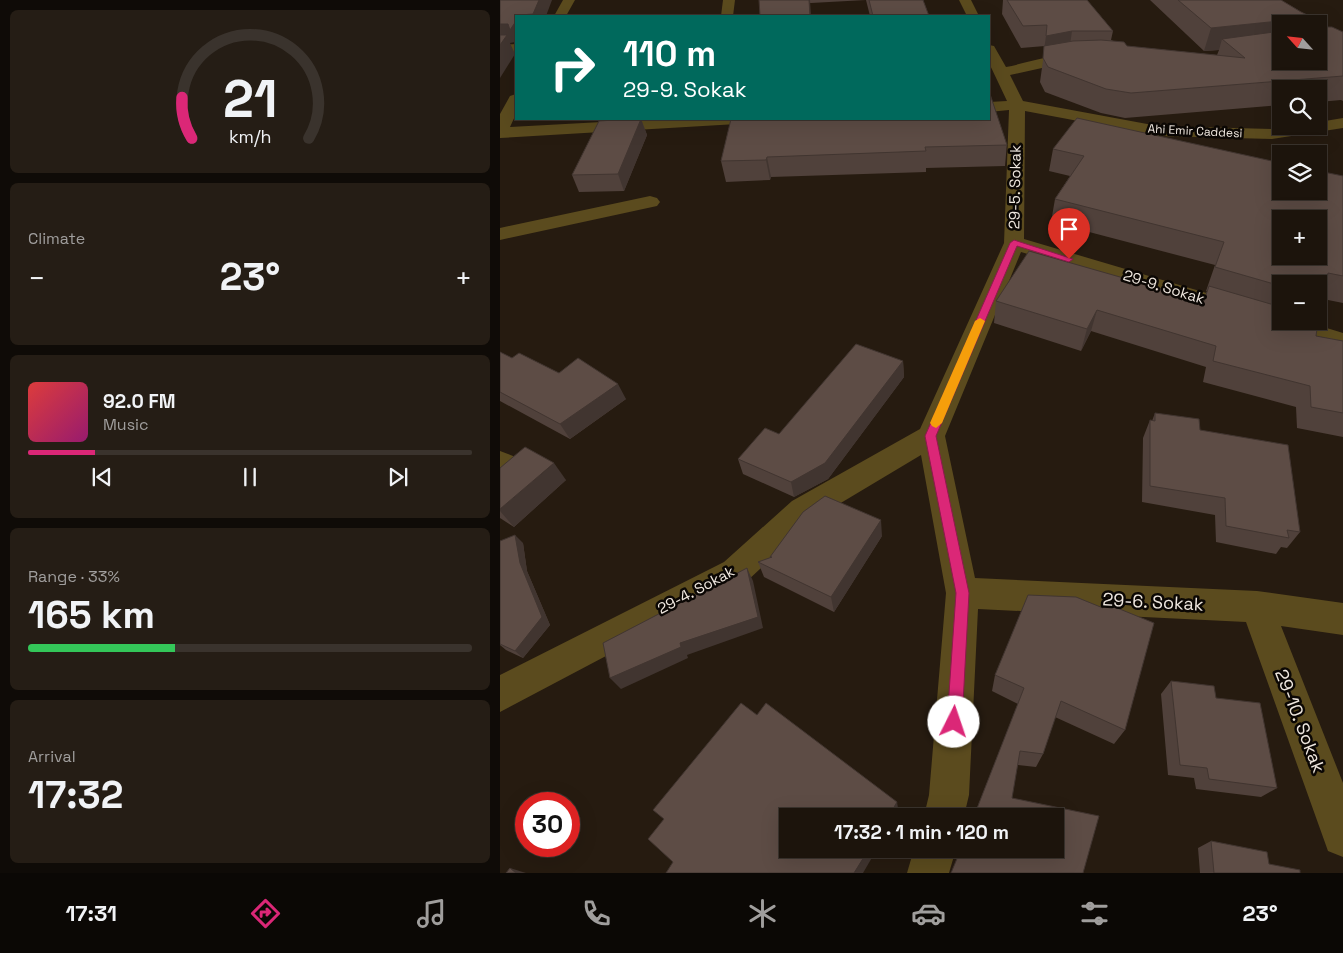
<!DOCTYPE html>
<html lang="en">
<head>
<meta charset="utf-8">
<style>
  body { margin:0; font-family:"Space Grotesk",sans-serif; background:#251d15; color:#f1f3f6; height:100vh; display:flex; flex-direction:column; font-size:19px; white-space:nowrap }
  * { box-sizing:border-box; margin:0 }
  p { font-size:16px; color:#a09e9d }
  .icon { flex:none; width:28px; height:28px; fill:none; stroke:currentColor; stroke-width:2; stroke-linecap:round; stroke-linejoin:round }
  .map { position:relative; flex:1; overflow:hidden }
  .side { display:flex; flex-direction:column; gap:10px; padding:10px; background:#0f0b07; width:500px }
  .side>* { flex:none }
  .guide { position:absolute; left:15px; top:15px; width:475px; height:105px; border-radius:0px; box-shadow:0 5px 20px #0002,0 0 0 1px #3a332d; background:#00695c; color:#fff; overflow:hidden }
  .needle { width:32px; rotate:297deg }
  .tools { position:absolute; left:772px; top:15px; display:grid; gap:10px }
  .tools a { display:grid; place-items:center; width:55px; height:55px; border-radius:0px; background:#1c140c; box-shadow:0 5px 20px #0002,0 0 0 1px #3a332d; font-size:25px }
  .speed { position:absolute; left:15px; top:792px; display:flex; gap:10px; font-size:25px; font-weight:700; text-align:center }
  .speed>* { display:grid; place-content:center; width:65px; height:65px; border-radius:50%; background:#1c140c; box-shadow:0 5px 20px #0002,0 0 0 1px #3a332d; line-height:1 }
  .speed .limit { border:8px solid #d22; background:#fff; color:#111 }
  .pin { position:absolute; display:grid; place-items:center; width:42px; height:42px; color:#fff; margin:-51px -21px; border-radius:50% 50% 50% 0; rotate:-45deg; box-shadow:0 0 5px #0007 }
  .pin .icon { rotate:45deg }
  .me { position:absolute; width:55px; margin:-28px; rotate:4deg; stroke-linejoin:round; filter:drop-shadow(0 0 4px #0008) }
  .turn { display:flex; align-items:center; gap:18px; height:105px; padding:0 25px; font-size:22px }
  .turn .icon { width:65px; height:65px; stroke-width:2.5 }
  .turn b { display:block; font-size:35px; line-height:42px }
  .big { font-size:38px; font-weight:700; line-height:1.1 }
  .side .tile { flex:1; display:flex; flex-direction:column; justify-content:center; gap:8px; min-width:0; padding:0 18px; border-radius:8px; background:#251d15 }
  .side .dial { align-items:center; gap:0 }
  .dial svg { height:130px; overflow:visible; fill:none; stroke:#3a332d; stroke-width:7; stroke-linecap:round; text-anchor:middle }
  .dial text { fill:#f1f3f6; stroke:none }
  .song { display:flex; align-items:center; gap:15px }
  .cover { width:60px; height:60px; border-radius:8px; background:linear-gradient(135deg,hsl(0 70% 55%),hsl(320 70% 35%)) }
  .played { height:5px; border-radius:2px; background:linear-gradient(90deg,#db2777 15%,#3a332d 15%) }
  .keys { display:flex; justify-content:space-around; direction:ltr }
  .heat { display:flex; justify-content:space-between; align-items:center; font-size:28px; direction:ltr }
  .charge { height:8px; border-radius:4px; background:linear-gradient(90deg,#34c759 33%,#3a332d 0) }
  .trip { position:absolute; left:279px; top:808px; width:285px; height:50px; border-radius:0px; background:#1c140c; box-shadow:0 5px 20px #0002,0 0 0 1px #3a332d; font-weight:700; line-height:50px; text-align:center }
  .dock { display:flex; height:80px; justify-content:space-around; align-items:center; background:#0b0805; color:#a09e9d }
  .dock .icon { width:35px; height:35px }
  .dock .current { color:#db2777 }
  .dock b { font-size:22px; color:#f1f3f6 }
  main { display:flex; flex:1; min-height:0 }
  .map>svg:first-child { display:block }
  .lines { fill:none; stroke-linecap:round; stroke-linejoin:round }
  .street { fill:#5b4b1e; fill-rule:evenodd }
  .wall { fill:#50413b; fill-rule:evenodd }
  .shaded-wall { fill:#413530 }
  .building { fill:#5d4c45; stroke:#413530; fill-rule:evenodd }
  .route { fill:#db2777; stroke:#8e194d }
  .slow { fill:#f59e0b }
  .labels { text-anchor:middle; stroke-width:5; stroke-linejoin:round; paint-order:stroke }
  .far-street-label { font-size:12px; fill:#efe7df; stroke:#0b0704 }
  .street-label { font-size:15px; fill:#efe7df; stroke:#0b0704 }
  .near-street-label { font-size:18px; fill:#efe7df; stroke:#0b0704 }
</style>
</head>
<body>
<main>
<section class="side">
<div class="tile dial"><svg viewBox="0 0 100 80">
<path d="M14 69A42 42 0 1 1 86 69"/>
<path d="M14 69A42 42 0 0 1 8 44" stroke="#db2777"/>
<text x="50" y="56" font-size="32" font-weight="700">21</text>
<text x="50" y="72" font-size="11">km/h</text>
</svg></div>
<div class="tile"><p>Climate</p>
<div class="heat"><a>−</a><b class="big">23°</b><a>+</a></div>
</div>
<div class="tile">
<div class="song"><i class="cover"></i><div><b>92.0 FM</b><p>Music</p></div></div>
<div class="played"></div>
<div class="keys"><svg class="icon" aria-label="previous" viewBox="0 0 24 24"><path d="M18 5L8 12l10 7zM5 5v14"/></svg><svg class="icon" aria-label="pause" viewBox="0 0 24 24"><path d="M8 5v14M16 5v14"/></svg><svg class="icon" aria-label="next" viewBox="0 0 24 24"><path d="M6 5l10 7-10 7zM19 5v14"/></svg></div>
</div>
<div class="tile"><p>Range · 33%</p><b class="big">165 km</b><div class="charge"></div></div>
<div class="tile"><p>Arrival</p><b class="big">17:32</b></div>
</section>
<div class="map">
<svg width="843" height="873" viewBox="0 0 843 873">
  <rect width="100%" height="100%" fill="#261b10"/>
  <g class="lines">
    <g class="street">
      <polygon points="63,0 75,0 66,16 54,16"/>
      <polygon points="223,0 235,0 233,16 221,16"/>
      <polygon points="459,0 471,0 479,16 467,16"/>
      <polygon points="16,44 16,52 0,53 0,45"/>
      <path d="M489,45L494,46L506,67C528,63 564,50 585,55L587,58L585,61L569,62L510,75L523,101L658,126L772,129L789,126H819V122L843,118V128L772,139L658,136L525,111L524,239L747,305L751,310L747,315L739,317L521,252L445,436L475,578L757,591L843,603V635L781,626L843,783V857L828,851L746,622L478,609L469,795L464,816H424L429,795L446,593L421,455L314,519L246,582L0,712V675L224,562L292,501L420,429L504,243L509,110L489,112V102L507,101L489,63Z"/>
      <polygon points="16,94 16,114 10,127 157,119 245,119 243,122 237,124 0,138 0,114 10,96"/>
      <polygon points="150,196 157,198 160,202 157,206 0,240 0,228"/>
      <polygon points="780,314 781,321 804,321 843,333 843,349 772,327 768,322 772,317"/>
      <polygon points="0,451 13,456 17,464 10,475 0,478"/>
      <polygon points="414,849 456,849 449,873 407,873"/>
    </g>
  </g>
  <g class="wall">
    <polygon points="259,0 423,0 429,16 370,16 366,0 311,3"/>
    <path d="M503,0H587L613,31L611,40L627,46L717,55L719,50L704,51L650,0H781L827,27L843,32V101L841,100L819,102V89H781V105L625,118L601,113L545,92L540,82L545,46L521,48L502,14ZM781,24H819L781,61Z"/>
    <polygon points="131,119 141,119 147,135 124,191 79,192 72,175"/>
    <polygon points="231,119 507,143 505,166 426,168 426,172 271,177 270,180 226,182 221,161"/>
    <polygon points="553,149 843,176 843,303 823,299 819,306 819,284 781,284 781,321 816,336 843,341 843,437 797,428 796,407 703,382 706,367 591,331 581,351 494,323 496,301 703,301 707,291 706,291 715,265 551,222 555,199 570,176 549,171"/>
    <polygon points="0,352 12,358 59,373 126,399 70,439 0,401"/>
    <polygon points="403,361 404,377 328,479 294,497 243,474 238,459"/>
    <polygon points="655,413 700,430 800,532 787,548 781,547 776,554 716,542 715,515 642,502 643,438 650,420 652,421"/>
    <polygon points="0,468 66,480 14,527 0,518"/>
    <polygon points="382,536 334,612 264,577 258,562 270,558 270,557"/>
    <polygon points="0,541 23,543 27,571 50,625 23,658 6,650 0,645"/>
    <polygon points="605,603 625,730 614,744 555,717 543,754 536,767 518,765 474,816 518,704 492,691 495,675 602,608"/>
    <polygon points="671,681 716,698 777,788 761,797 696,789 694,778 668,775 661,694"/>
    <polygon points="711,841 769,864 800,873 700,873 698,848"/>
  </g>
  <g class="shaded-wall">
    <polygon points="39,0 52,0 46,16 19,16"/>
    <polygon points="309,0 310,0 311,16 310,16"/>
    <polygon points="789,20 788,24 781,24 781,41 722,39 719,50 704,51 711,28"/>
    <polygon points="16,21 16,45 15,42 10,43 15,54 0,78 0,24"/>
    <polygon points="572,31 569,52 543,57 546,36"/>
    <polygon points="141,119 147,135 124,191 118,174"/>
    <polygon points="267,157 271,177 270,180 266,160"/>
    <polygon points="597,310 591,331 581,351 587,329"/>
    <polygon points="403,361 404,377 328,479 294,497 291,482"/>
    <polygon points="118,384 126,399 70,439 60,424"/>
    <polygon points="54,463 66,480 14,527 0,511 0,509"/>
    <polygon points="381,520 382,536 334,612 331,597"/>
    <polygon points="15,535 23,543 27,571 50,625 23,658 15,651"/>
    <polygon points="247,568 253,581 263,628 187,655 188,658 121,689 110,678 180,643"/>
    <polygon points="397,802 399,814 397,816 389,816"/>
    <polygon points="369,849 377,849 363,873 354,873"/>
    <polygon points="10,868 26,873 16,873"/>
  </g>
  <g class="building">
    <polygon points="0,0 39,0 33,14 20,15 19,16 16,16 16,21 10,30 8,24 0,24"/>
    <polygon points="259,0 309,0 310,16 260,16"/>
    <polygon points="369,0 423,0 429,16 373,16"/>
    <polygon points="507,0 587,0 613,31 572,31 546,36 547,25 523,26"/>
    <polygon points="678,0 781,0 801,12 827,24 827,27 832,27 843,32 843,76 631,93 606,89 548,67 543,58 544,46 573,41 601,40 624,42 627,46 745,58 722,39 781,31 781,61 819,61 819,24 791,24 792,21 789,20 711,28"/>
    <polygon points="0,35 7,35 0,45"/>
    <polygon points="489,94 490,94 507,145 425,147 426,151 267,157 266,160 221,161 231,119 489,119"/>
    <path d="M577,118L781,163V191H819V171L843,176V276L828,273L824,297H819V284H781V286L715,267L724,242L555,199L584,156L553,149ZM781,219H819V256H781Z"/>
    <polygon points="131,119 141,119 118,174 72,175 99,121"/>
    <polygon points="529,251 704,301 709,286 781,307 781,321 818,321 816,336 843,341 843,413 811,407 810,386 713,361 716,346 597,310 587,329 496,301"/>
    <polygon points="356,344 403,361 325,463 291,482 238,459 265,428 279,434"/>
    <polygon points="0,352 12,358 19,353 59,373 78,358 118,384 60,424 0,392"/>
    <polygon points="655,413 699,419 700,430 788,445 800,532 787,530 789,538 726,526 725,498 650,486 650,420 655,421"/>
    <polygon points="25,447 54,463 0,509 0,468"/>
    <polygon points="325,496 381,520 331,597 258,562 272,557 270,557 303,512"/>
    <polygon points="15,535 20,563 42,617 15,651 0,644 0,541"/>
    <polygon points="247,568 258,617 180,643 181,647 110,678 103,643"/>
    <polygon points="528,595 576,597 603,608 605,603 654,623 625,730 561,701 543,754 520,751 512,798 599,816 583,873 451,873 461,849 555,849 555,816 474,816 524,688 495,675"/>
    <polygon points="671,681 714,686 716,698 760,703 777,788 709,779 707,768 680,765"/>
    <polygon points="241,703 257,715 266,703 397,802 389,816 288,816 288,849 369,849 354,873 166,873 173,862 148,839 164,819 153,810"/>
    <polygon points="711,841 767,852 769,864 800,870 800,873 714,873"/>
    <polygon points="10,868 16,873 6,873"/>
  </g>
  <polygon class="route" points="514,240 573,259 569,262 517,246 436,436 469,593 462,722 460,727 454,729 449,727 447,722 456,593 425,436 510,243"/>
  <polygon class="slow" points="480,318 485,321 442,423 436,428 432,426 430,423 475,321"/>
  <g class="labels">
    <g class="far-street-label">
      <text transform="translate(695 131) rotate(3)" y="4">Ahi Emir Caddesi</text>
    </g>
    <g class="street-label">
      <text transform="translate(515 187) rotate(-89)" y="5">29-5. Sokak</text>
      <text transform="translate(664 287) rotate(17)" y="5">29-9. Sokak</text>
      <text transform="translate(196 590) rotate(-28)" y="5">29-4. Sokak</text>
    </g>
    <g class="near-street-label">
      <text transform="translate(653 602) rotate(3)" y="6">29-6. Sokak</text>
      <text transform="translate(800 721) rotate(69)" y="6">29-10. Sokak</text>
    </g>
  </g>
</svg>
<div class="tools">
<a><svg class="needle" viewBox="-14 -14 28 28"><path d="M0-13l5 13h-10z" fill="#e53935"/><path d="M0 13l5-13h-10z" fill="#a09e9d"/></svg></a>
<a><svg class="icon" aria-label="search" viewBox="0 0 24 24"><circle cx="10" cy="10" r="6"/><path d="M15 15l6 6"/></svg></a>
<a><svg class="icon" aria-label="layers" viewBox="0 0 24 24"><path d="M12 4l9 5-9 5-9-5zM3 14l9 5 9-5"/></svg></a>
<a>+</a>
<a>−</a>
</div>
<div class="speed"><div class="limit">30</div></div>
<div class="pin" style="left:569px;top:259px;background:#d93025"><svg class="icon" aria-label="arrive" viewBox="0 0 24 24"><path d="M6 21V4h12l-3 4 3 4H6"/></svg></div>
<svg class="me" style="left:454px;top:722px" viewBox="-20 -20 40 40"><circle r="19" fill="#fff"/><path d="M0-13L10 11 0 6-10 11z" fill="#db2777"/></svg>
<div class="trip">17:32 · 1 min · 120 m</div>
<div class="guide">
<div class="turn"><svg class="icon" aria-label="right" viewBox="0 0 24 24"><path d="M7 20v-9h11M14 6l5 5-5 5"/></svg><div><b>110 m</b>29-9. Sokak</div></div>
</div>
</div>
</main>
<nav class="dock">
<b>17:31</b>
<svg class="icon current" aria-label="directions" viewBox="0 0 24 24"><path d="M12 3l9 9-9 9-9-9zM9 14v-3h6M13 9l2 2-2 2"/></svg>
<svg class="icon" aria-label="music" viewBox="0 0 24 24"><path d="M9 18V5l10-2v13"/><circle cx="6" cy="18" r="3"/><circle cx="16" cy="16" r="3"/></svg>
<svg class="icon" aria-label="phone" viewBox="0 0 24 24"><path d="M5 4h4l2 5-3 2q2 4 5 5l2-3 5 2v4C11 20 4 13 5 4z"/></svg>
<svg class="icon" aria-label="climate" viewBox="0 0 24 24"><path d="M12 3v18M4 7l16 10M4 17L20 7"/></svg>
<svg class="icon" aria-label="car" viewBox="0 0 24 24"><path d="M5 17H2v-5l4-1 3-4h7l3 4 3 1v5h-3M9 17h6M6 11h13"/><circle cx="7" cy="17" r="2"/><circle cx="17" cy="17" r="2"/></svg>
<svg class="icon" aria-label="filters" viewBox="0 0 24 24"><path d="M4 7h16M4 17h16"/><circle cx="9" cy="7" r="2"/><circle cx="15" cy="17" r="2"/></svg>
<b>23°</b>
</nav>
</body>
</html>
